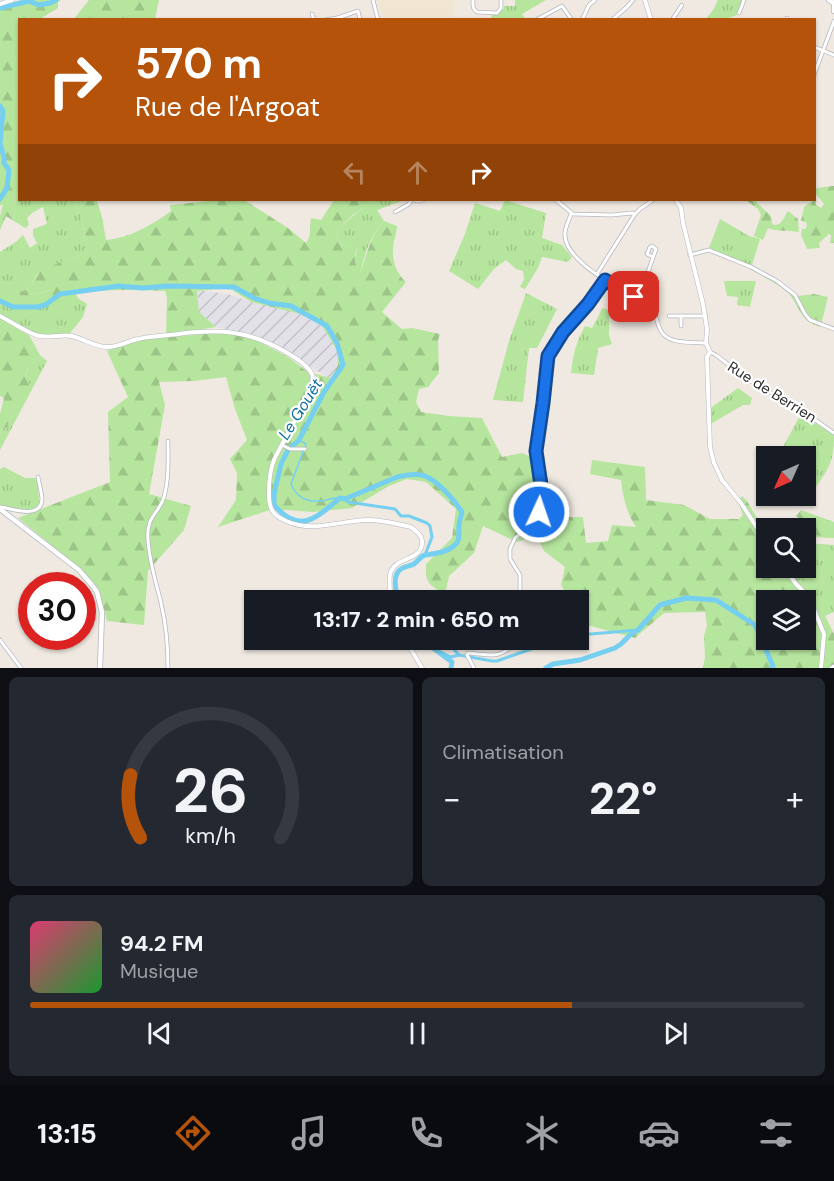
<!DOCTYPE html>
<html lang="fr">
<head>
<meta charset="utf-8">
<style>
  body { margin:0; font-family:"DM Sans",sans-serif; background:#242831; color:#f1f3f6; height:100vh; display:flex; flex-direction:column; font-size:22px; white-space:nowrap }
  * { box-sizing:border-box; margin:0 }
  p { font-size:20px; color:#9ea1a6 }
  .icon { flex:none; width:33px; height:33px; fill:none; stroke:currentColor; stroke-width:2; stroke-linecap:round; stroke-linejoin:round }
  .map { position:relative; height:668px; overflow:hidden }
  .sheet { display:flex; flex-direction:column; gap:9px; padding:9px; background:#0d0f14; flex:1 }
  .sheet>* { flex:none }
  .guide { position:absolute; left:18px; top:18px; width:798px; height:183px; border-radius:0px; box-shadow:0 2px 4px #0004; background:#b45309; color:#fff; overflow:hidden }
  .needle { width:39px; rotate:225deg }
  .controls { position:absolute; left:756px; top:446px; display:grid; gap:12px }
  .controls a { display:grid; place-items:center; width:60px; height:60px; border-radius:0px; background:#171b24; box-shadow:0 2px 4px #0004; font-size:30px }
  .speed { position:absolute; left:18px; top:572px; display:flex; gap:12px; font-size:30px; font-weight:700; text-align:center }
  .speed>* { display:grid; place-content:center; width:78px; height:78px; border-radius:50%; background:#171b24; box-shadow:0 2px 4px #0004; line-height:1 }
  .speed .limit { border:9px solid #d22; background:#fff; color:#111 }
  .pin { position:absolute; display:grid; place-items:center; width:51px; height:51px; color:#fff; margin:-26px; border-radius:12px; box-shadow:0 3px 9px #0006 }
  .me { position:absolute; width:66px; margin:-33px; rotate:3deg; stroke-linejoin:round; filter:drop-shadow(0 0 4px #0008) }
  .turn { display:flex; align-items:center; gap:21px; height:126px; padding:0 18px; font-size:27px }
  .turn .icon { width:78px; height:78px; stroke-width:2.5 }
  .turn b { display:block; font-size:42px; line-height:51px }
  .lanes { display:flex; align-items:center; height:57px; padding:0 18px; background:#0003; justify-content:center; gap:30px; direction:ltr }
  .lanes .off { opacity:.35 }
  .big { font-size:45px; font-weight:800; line-height:1.1 }
  .sheet .card { flex:1; display:flex; flex-direction:column; justify-content:center; gap:9px; min-width:0; padding:0 21px; border-radius:9px; background:#242831 }
  .sheet .dial { align-items:center; gap:0 }
  .dial svg { height:156px; overflow:visible; fill:none; stroke:#363941; stroke-width:7; stroke-linecap:round; text-anchor:middle }
  .dial text { fill:#f1f3f6; stroke:none }
  .song { display:flex; align-items:center; gap:18px }
  .cover { width:72px; height:72px; border-radius:9px; background:linear-gradient(135deg,hsl(340 70% 55%),hsl(130 70% 35%)) }
  .played { height:6px; border-radius:3px; background:linear-gradient(90deg,#b45309 70%,#363941 70%) }
  .keys { display:flex; justify-content:space-around; direction:ltr }
  .heat { display:flex; justify-content:space-between; align-items:center; font-size:33px; direction:ltr }
  .sheet .tiles { flex:1; display:grid; gap:9px; grid-template-columns:1fr 1fr }
  .card:last-child { grid-column:span 2 }
  .trip { position:absolute; left:244px; top:590px; width:345px; height:60px; border-radius:0px; background:#171b24; box-shadow:0 2px 4px #0004; font-weight:800; line-height:60px; text-align:center }
  .dock { display:flex; height:96px; justify-content:space-around; align-items:center; background:#090b0e; color:#9ea1a6 }
  .dock .icon { width:42px; height:42px }
  .dock .on { color:#b45309 }
  .dock b { font-size:27px; color:#f1f3f6 }
  .map>svg:first-child { display:block }
  .industrial { fill:url(#industrial-furrows) }
  .education { fill:#f0e6d1 }
  .grass { fill:url(#grass-tufts) }
  .forest { fill:url(#forest-firs); fill-rule:evenodd }
  .lines { fill:none; stroke-linecap:round; stroke-linejoin:round }
  .stream { stroke:#75cff0; stroke-width:1.5 }
  .canal { stroke:#75cff0; stroke-width:3 }
  .river { stroke:#75cff0; stroke-width:5 }
  .minor-casing { stroke:#b4b7c1; stroke-width:4.5 }
  .tertiary-casing { stroke:#b4b7c1; stroke-width:5 }
  .secondary-casing { stroke:#b4b7c1; stroke-width:6 }
  .minor { stroke:#fff; stroke-width:3 }
  .tertiary { stroke:#fff; stroke-width:4 }
  .secondary { stroke:#fff; stroke-width:4.5 }
  .route-casing { stroke:#114b97; stroke-width:15 }
  .route { stroke:#1a73e8; stroke-width:10 }
  .labels { text-anchor:middle; stroke-width:4.5; stroke-linejoin:round; paint-order:stroke }
  .street-label { font-size:15px; fill:#2e2e2e; stroke:#fff }
  .water-label { font-size:16px; font-style:italic; fill:#0d6fa3; stroke:#fff }
</style>
</head>
<body>
<div class="map">
<svg width="834" height="668" viewBox="0 0 834 668">
  <defs>
    <pattern id="industrial-furrows" width="10" height="10" patternUnits="userSpaceOnUse" patternTransform="scale(1.5)"><rect width="10" height="10" fill="#e3e1e8"/><path d="M-1 1l2-2M0 10L10 0M9 11l2-2" fill="none" stroke="#c3c1c7"/></pattern>
    <pattern id="grass-tufts" width="24" height="20" patternUnits="userSpaceOnUse" patternTransform="scale(1.5)"><rect width="24" height="20" fill="#b6e59e"/><path d="M3 7l-1-3M5 7V3M7 7l1-3M15 17l-1-3M17 17v-4M19 17l1-3" fill="none" stroke="#9dc588"/></pattern>
    <pattern id="forest-firs" width="22" height="20" patternUnits="userSpaceOnUse" patternTransform="scale(1.5)"><rect width="22" height="20" fill="#b6e59e"/><path d="M5 1l3.5 6h-7zM16 11l3.5 6h-7z" fill="#9dc588"/></pattern>
  </defs>
  <rect width="100%" height="100%" fill="#efe9e1"/>
  <polygon class="industrial" points="197,290 228,294 251,302 296,312 323,327 337,350 338,365 331,379 300,361 281,347 259,337 216,327 199,312"/>
  <polygon class="education" points="377,0 455,0 454,17 383,17"/>
  <g class="grass">
    <polygon points="515,0 546,0 522,14 525,19 491,19 492,14 499,13 502,9 504,9 504,6 515,6"/>
    <polygon points="718,0 742,0 737,15 725,19 705,20 713,10"/>
    <path d="M19,192L20,200H75C82,217 86,234 85,253L56,264L37,274L32,283L27,289L17,295L26,296L52,290L53,295L74,292L79,299L87,304L83,317L66,338C39,339 23,333 0,320V252L17,241L23,235L30,248L37,243L33,236V229L47,224L43,207L32,213L27,218L29,225L25,228L14,221L15,208L14,194Z"/>
    <path d="M372,200H409V201H402L377,210L384,221C371,234 363,257 360,275L354,263L360,236L348,248L336,241L339,228Z"/>
    <polygon points="505,200 546,213 542,238 562,245 572,257 568,262 542,257 538,268 525,289 520,287 524,279 523,271 516,269 506,260 494,269 478,289 449,271 465,234 475,203 500,211"/>
    <path d="M720,219L749,236L760,239L752,265L778,280L798,296L811,318L822,321L820,327C816,325 811,324 808,321C798,314 796,299 786,291C776,282 724,254 711,252C704,251 695,255 688,257L687,253L709,248Z"/>
    <polygon points="724,281 756,281 750,307 737,305 738,297 727,296"/>
    <polygon points="526,293 557,309 537,348 529,348 523,402 493,400 509,341"/>
    <path d="M602,308L609,310V335L612,344L598,348L594,375L571,373C573,355 576,342 585,326L592,328L598,317Z"/>
    <polygon points="40,355 47,361 0,450 0,430 7,427 13,413 28,369"/>
    <polygon points="738,388 752,398 750,405 743,405 709,425 708,410"/>
    <path d="M801,414L834,435C834,460 830,467 816,487L806,480V456H778Z"/>
    <polygon points="4,467 25,478 37,478 40,508 27,513 0,509 0,469"/>
    <polygon points="806,543 834,545 834,612 825,616 815,595 790,572 787,567 806,567"/>
  </g>
  <g class="forest">
    <polygon points="22,0 61,0 58,2 58,8 40,19 20,20 19,192 14,194 15,208 14,221 6,216 0,230 0,216 3,204 0,206 0,6"/>
    <polygon points="89,0 159,0 155,19 74,19"/>
    <polygon points="832,186 834,186 834,243 830,243 831,235 829,234 819,243 820,248 807,249 801,235 802,229 805,229 807,226 806,222 801,221 804,207 815,199 816,205 821,208 824,204 815,193 815,190 817,188"/>
    <path d="M75,200H97L102,217L106,240C130,238 152,225 171,211L170,205L221,200H244L288,228L306,243C312,236 309,227 311,218L321,220L334,200H374L353,215L339,228L336,241L348,248L360,235L362,238C355,252 351,259 360,274C366,256 371,235 384,221L397,226C397,232 395,236 394,241C391,257 394,271 406,282L382,312L402,329L412,328L440,334L438,340L439,373L428,387L419,389L416,402L421,412L449,416L482,418L502,457L522,453L531,457L539,476L536,514L550,517H583L586,543L608,541L612,525L636,527C626,512 623,497 621,480L590,474L592,460L645,467L646,500L684,505L710,519H739L743,515L738,501L742,496L747,501L757,518L766,528V567H787L790,572L815,595L834,634V668H703L705,657L704,636L707,625L705,612L664,613L635,638L580,623L579,600H571L561,585L565,567L544,551L537,535L517,542L483,526L474,553L449,576L445,594C429,584 425,584 426,564L452,538L456,509L426,482L407,479L389,486L352,508L313,512L273,509L218,527L236,500L237,473L230,459L247,440L235,409L226,377L194,381L159,382L165,405L149,494L191,506L184,530L148,571L144,625L107,621L99,589L81,569L18,518L110,482L108,412L128,397L107,351L137,340L225,332L256,340L288,357L308,372L331,378L338,365L337,350L317,318L251,302L229,288L197,291L199,312L216,327L172,334L166,333L167,298L165,291C126,289 91,290 53,296L51,290L26,296L16,295L27,289L32,283L39,272L56,264L85,253C86,233 82,217 75,200ZM766,600H806V639H766Z"/>
    <path d="M746,200H754L771,216L772,224C781,228 784,217 788,211L798,219L799,232C788,230 778,232 768,228L763,240L754,236L761,215L758,209Z"/>
    <polygon points="814,294 828,297 822,321 811,318 798,296"/>
    <polygon points="0,320 29,335 40,355 28,369 25,376 30,385 13,413 7,427 0,430 0,414 4,398 0,396"/>
    <polygon points="801,510 834,522 834,538 809,537 810,523 800,519 796,516"/>
  </g>
  <g class="lines">
    <path class="stream" d="M299,440L306,444L291,484C296,496 306,502 319,501C328,501 329,497 340,498"/>
    <g class="canal">
      <polyline points="345,499 348,502 395,509 401,516 409,516 427,523 430,526 432,537 425,555"/>
      <polyline points="579,635 638,630"/>
      <polyline points="444,639 459,655"/>
      <polyline points="436,650 451,657 459,655 492,661 497,661 560,639"/>
    </g>
    <g class="river">
      <polyline points="0,8 29,1 39,5 50,3 56,0"/>
      <polyline points="0,106 3,111 0,144 4,157 4,163 9,170 7,188 0,199"/>
      <path d="M0,301L13,307H38L45,305L60,294L119,286L143,288L168,286L234,287L254,298L269,303L291,306L327,326L337,343L343,365L324,392L299,440L288,450L281,464L274,494V505C300,535 316,518 340,498L345,499L397,477C405,475 416,473 425,476C438,481 455,501 462,512C461,517 459,521 459,526C458,532 461,539 456,544C447,553 437,553 425,555C421,556 418,561 414,564C410,566 405,566 401,569C392,575 395,592 400,600"/>
      <polyline points="424,639 425,642 452,662 451,668"/>
      <polyline points="546,668 553,664 580,660 615,648 621,644 632,633 638,630 660,605 686,598 716,600 755,625 773,666 771,668"/>
    </g>
    <defs>
      <g id="minor">
        <polyline points="373,0 378,20"/>
        <path d="M473,0C473,5 472,9 477,12L497,13L501,8V0"/>
        <polyline points="739,13 744,0"/>
        <polyline points="312,14 314,20"/>
        <polyline points="325,20 337,18 358,11 360,20"/>
        <polyline points="536,20 562,6 572,20"/>
        <polyline points="582,20 589,5 595,0"/>
        <polyline points="612,20 627,7 633,0"/>
        <polyline points="672,20 682,5"/>
        <polyline points="787,20 787,18"/>
        <polyline points="814,47 834,55"/>
        <polyline points="814,75 834,21"/>
        <polyline points="413,200 418,201 423,200"/>
        <polyline points="556,200 573,214 612,215 632,213 635,214"/>
        <polyline points="395,212 409,204 411,200"/>
        <path d="M571,214C569,221 564,228 565,236C567,266 632,293 653,311C657,317 657,323 660,329C666,345 692,342 706,343"/>
        <polyline points="690,255 709,250 751,267 777,281 795,295 805,314 810,320 834,329"/>
        <polyline points="597,274 635,214 640,209 653,200"/>
        <polyline points="634,297 640,282 648,272 656,249 652,246 650,247 647,254 653,257"/>
        <polyline points="669,316 681,316"/>
        <polyline points="681,326 681,316 706,316"/>
        <polyline points="710,352 716,355 747,379 801,410 834,433"/>
        <path d="M168,441C168,460 169,479 164,497C159,514 146,516 148,539C149,561 156,582 161,603C166,624 168,646 168,668"/>
        <polyline points="282,445 290,449 305,449"/>
        <path d="M0,507C11,508 40,520 42,500C42,493 39,484 38,477"/>
        <polyline points="520,600 520,575 510,559 510,549 515,538 524,531 541,529 544,526 539,512 538,504 541,485 536,451 543,403 548,356 563,332 588,304 605,280"/>
        <polyline points="0,640 21,668"/>
        <path d="M474,668L467,655L468,653C495,656 500,659 520,639"/>
        <polyline points="831,668 834,666"/>
      </g>
      <g id="tertiary">
        <polyline points="645,0 651,20"/>
        <polyline points="0,4 12,0"/>
        <polyline points="676,200 681,208 683,223 703,304 707,329 706,343 710,352 707,357 710,447 714,463 722,480 741,503 761,534 766,539"/>
        <path d="M0,316C10,321 31,335 40,336C51,338 62,334 72,336C84,339 95,347 107,347C117,348 128,341 138,339C151,336 165,336 178,334C220,329 247,330 284,351C293,356 307,364 312,374C318,386 280,445 274,460C270,470 269,481 269,492C269,499 269,507 274,513C277,517 282,519 286,521C312,533 339,521 366,520C381,519 396,524 411,527C416,531 422,535 422,542C423,560 397,557 391,571C388,579 390,591 391,600"/>
        <polyline points="784,567 796,584 809,597 824,634 821,668"/>
        <polyline points="405,639 422,668"/>
      </g>
      <g id="secondary">
        <polyline points="829,0 834,3 834,11"/>
        <polyline points="0,509 79,570 92,585 97,592 102,612 100,668"/>
      </g>
    </defs>
    <use href="#minor" class="minor-casing"/>
    <use href="#tertiary" class="tertiary-casing"/>
    <use href="#secondary" class="secondary-casing"/>
    <use href="#minor" class="minor"/>
    <use href="#tertiary" class="tertiary"/>
    <use href="#secondary" class="secondary"/>
  </g>
  <g class="lines">
    <defs>
      <polyline id="route" points="539,512 538,497 541,485 536,451 543,403 548,356 563,332 588,304 605,280 634,297"/>
    </defs>
    <use href="#route" class="route-casing"/>
    <use href="#route" class="route"/>
  </g>
  <g class="labels">
    <g class="street-label">
      <text transform="translate(772 392) rotate(32)" y="5">Rue de Berrien</text>
    </g>
    <g class="water-label">
      <text transform="translate(300 409) rotate(-58)" y="6">Le Gouët</text>
    </g>
  </g>
</svg>
<div class="controls">
<a><svg class="needle" viewBox="-14 -14 28 28"><path d="M0-13l5 13h-10z" fill="#e53935"/><path d="M0 13l5-13h-10z" fill="#9ea1a6"/></svg></a>
<a><svg class="icon" aria-label="search" viewBox="0 0 24 24"><circle cx="10" cy="10" r="6"/><path d="M15 15l6 6"/></svg></a>
<a><svg class="icon" aria-label="layers" viewBox="0 0 24 24"><path d="M12 4l9 5-9 5-9-5zM3 14l9 5 9-5"/></svg></a>
</div>
<div class="speed"><div class="limit">30</div></div>
<div class="pin" style="left:634px;top:297px;background:#d93025"><svg class="icon" aria-label="arrive" viewBox="0 0 24 24"><path d="M6 21V4h12l-3 4 3 4H6"/></svg></div>
<svg class="me" style="left:539px;top:512px" viewBox="-20 -20 40 40"><circle r="17" fill="#1a73e8" stroke="#fff" stroke-width="3"/><path d="M0-11L8 9 0 5-8 9z" fill="#fff"/></svg>
<div class="trip">13:17 · 2 min · 650 m</div>
<div class="guide">
<div class="turn"><svg class="icon" aria-label="right" viewBox="0 0 24 24"><path d="M7 20v-9h11M14 6l5 5-5 5"/></svg><div><b>570 m</b>Rue de l'Argoat</div></div>
<div class="lanes"><svg class="icon off" aria-label="left" viewBox="0 0 24 24"><path d="M17 20v-9H6M10 6l-5 5 5 5"/></svg><svg class="icon off" aria-label="ahead" viewBox="0 0 24 24"><path d="M12 20V5M6 11l6-6 6 6"/></svg><svg class="icon" aria-label="right" viewBox="0 0 24 24"><path d="M7 20v-9h11M14 6l5 5-5 5"/></svg></div>
</div>
</div>
<section class="sheet">
<div class="tiles">
<div class="card dial"><svg viewBox="0 0 100 80">
<path d="M14 69A42 42 0 1 1 86 69"/>
<path d="M14 69A42 42 0 0 1 9 37" stroke="#b45309"/>
<text x="50" y="56" font-size="32" font-weight="700">26</text>
<text x="50" y="72" font-size="11">km/h</text>
</svg></div>
<div class="card"><p>Climatisation</p>
<div class="heat"><a>−</a><b class="big">22°</b><a>+</a></div>
</div>
<div class="card">
<div class="song"><i class="cover"></i><div><b>94.2 FM</b><p>Musique</p></div></div>
<div class="played"></div>
<div class="keys"><svg class="icon" aria-label="previous" viewBox="0 0 24 24"><path d="M18 5L8 12l10 7zM5 5v14"/></svg><svg class="icon" aria-label="pause" viewBox="0 0 24 24"><path d="M8 5v14M16 5v14"/></svg><svg class="icon" aria-label="next" viewBox="0 0 24 24"><path d="M6 5l10 7-10 7zM19 5v14"/></svg></div>
</div>
</div>
</section>
<nav class="dock">
<b>13:15</b>
<svg class="icon on" aria-label="directions" viewBox="0 0 24 24"><path d="M12 3l9 9-9 9-9-9zM9 14v-3h6M13 9l2 2-2 2"/></svg>
<svg class="icon" aria-label="music" viewBox="0 0 24 24"><path d="M9 18V5l10-2v13"/><circle cx="6" cy="18" r="3"/><circle cx="16" cy="16" r="3"/></svg>
<svg class="icon" aria-label="phone" viewBox="0 0 24 24"><path d="M5 4h4l2 5-3 2q2 4 5 5l2-3 5 2v4C11 20 4 13 5 4z"/></svg>
<svg class="icon" aria-label="climate" viewBox="0 0 24 24"><path d="M12 3v18M4 7l16 10M4 17L20 7"/></svg>
<svg class="icon" aria-label="car" viewBox="0 0 24 24"><path d="M5 17H2v-5l4-1 3-4h7l3 4 3 1v5h-3M9 17h6M6 11h13"/><circle cx="7" cy="17" r="2"/><circle cx="17" cy="17" r="2"/></svg>
<svg class="icon" aria-label="filters" viewBox="0 0 24 24"><path d="M4 7h16M4 17h16"/><circle cx="9" cy="7" r="2"/><circle cx="15" cy="17" r="2"/></svg>
</nav>
</body>
</html>
